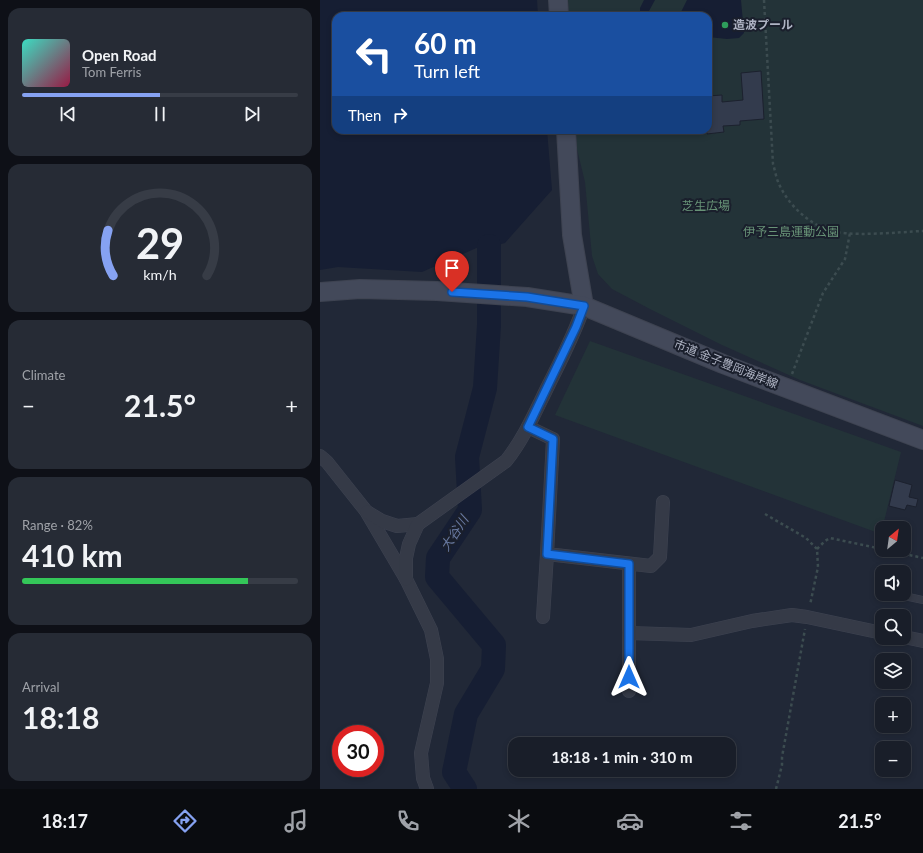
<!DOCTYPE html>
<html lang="en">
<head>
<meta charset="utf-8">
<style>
  body { margin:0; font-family:Lato,"Noto Sans JP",sans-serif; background:#262b35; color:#f1f3f6; height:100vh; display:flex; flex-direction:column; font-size:15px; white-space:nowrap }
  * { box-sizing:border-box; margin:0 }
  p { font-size:13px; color:#9fa2a8 }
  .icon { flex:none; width:22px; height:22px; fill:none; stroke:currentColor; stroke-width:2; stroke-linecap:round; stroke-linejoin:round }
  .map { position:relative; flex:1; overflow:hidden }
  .drawer { display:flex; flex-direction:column; gap:8px; padding:8px; background:#0e1017; width:320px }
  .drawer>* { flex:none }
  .hud { position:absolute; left:12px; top:12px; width:380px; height:122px; border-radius:12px; box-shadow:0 2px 6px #0003,0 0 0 1px #373c46; background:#1a4fa0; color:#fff; overflow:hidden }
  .needle { width:26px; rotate:29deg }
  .fabs { position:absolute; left:555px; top:521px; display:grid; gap:8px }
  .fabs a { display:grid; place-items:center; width:36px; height:36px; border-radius:8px; background:#191e29; box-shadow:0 2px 6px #0003,0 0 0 1px #373c46; font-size:20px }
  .speed { position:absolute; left:12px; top:725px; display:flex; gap:8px; font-size:20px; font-weight:700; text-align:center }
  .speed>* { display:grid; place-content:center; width:52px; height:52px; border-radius:50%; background:#191e29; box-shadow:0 2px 6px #0003,0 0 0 1px #373c46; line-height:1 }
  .speed .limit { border:6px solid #d22; background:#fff; color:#111 }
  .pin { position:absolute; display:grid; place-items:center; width:34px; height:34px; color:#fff; margin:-41px -17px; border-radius:50% 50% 50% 0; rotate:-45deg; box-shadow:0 0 4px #0007 }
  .pin .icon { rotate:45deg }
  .me { position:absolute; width:44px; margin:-22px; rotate:0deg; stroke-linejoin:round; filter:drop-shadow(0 0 3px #0008) }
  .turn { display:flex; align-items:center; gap:14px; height:84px; padding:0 16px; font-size:18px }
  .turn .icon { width:52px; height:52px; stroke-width:2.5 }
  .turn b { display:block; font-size:28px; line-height:34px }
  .then { display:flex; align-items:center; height:38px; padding:0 16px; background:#0003; gap:8px; font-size:15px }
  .big { font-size:30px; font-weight:700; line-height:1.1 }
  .drawer .widget { flex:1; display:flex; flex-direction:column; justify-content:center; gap:6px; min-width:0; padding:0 14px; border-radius:12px; background:#262b35 }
  .drawer .dial { align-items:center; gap:0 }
  .dial svg { height:104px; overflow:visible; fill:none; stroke:#373c46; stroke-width:7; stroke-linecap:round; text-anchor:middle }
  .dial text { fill:#f1f3f6; stroke:none }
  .song { display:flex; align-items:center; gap:12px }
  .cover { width:48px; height:48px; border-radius:6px; background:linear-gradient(135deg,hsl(170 70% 55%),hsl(340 70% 35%)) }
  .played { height:4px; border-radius:2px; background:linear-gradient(90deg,#86a2f2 50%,#373c46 50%) }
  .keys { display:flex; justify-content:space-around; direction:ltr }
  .heat { display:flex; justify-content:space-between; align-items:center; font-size:22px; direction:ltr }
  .charge { height:6px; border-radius:3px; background:linear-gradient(90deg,#34c759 82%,#373c46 0) }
  .trip { position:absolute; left:188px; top:737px; width:228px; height:40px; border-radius:12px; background:#191e29; box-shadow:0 2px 6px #0003,0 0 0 1px #373c46; font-weight:700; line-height:40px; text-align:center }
  .tabs { display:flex; height:64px; justify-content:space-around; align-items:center; background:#0a0c10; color:#9fa2a8 }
  .tabs .icon { width:28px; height:28px }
  .tabs .active { color:#86a2f2 }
  .tabs b { font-size:18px; color:#f1f3f6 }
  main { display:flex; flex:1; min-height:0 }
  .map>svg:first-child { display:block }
  .green { fill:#233338 }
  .water { fill:#161e33 }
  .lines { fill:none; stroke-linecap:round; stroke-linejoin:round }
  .river { stroke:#161e33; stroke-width:24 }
  .building { fill:#333b4d; stroke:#1c212e }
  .lane-casing { stroke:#3e4351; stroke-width:8 }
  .street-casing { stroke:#3e4351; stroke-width:14 }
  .secondary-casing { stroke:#3e4351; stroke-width:20 }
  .path { stroke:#3c4c50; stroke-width:2.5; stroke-dasharray:3 3; stroke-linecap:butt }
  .lane { stroke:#353a47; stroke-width:7 }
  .street { stroke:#353a47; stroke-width:13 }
  .secondary { stroke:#43495a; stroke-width:18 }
  .route-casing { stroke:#114b97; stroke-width:10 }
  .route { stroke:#1a73e8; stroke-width:7 }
  .leisure-dot { fill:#2e9e5b; stroke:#1a1f2c; stroke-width:1.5 }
  .labels { text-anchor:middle; stroke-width:4; stroke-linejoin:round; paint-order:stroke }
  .poi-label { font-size:12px; font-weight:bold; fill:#afb4c4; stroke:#1a1f2c; text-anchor:start }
  .park-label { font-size:12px; fill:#689377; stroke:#1a1f2c }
  .street-label { font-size:12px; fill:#afb4c4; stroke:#1a1f2c }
  .water-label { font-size:13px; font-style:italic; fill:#697aa2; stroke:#1a1f2c }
</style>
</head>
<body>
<main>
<section class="drawer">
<div class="widget">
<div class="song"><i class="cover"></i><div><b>Open Road</b><p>Tom Ferris</p></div></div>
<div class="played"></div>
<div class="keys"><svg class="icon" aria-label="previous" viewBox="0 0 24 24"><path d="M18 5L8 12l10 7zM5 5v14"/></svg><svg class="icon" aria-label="pause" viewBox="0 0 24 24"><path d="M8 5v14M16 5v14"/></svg><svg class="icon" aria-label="next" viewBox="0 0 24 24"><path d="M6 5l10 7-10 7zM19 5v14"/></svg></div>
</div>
<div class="widget dial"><svg viewBox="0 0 100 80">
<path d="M14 69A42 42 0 1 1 86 69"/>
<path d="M14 69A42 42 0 0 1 10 34" stroke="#86a2f2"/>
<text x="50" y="56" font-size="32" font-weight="700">29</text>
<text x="50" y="72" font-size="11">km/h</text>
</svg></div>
<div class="widget"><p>Climate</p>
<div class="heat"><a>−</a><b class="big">21.5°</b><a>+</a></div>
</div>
<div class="widget"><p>Range · 82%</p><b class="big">410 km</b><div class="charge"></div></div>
<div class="widget"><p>Arrival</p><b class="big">18:18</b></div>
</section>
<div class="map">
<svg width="603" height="789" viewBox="0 0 603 789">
  <rect width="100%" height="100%" fill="#212837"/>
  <g class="green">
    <polygon points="248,0 603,0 603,426 480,380 402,345 328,308 292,289 278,274 272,256 265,182 257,149 256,130 388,130 388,16 249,16"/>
    <polygon points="270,341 581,452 561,534 235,415"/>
  </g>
  <g class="water">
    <polygon points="0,0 217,0 218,16 16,16 16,130 227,130 232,190 185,243 174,246 161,246 102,272 18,267 0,270"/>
    <polygon points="324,0 335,0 329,11 329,16 320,16 320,8"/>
    <polygon points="367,0 421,0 424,33 419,38 407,39 388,37 388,16 359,16"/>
  </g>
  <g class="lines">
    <polyline class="river" points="145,789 134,772 146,714 173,669 174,645 117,577 118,558 150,510 147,457 165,388 169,325 169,246"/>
  </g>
  <g class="building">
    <polygon points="441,71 444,119 420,121 420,125 403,126 404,132 387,134 388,96 402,95 402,102 423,100 421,73"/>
    <polygon points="575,480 592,485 589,497 598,499 596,507 587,505 585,510 569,506"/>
  </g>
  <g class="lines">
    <defs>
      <polyline id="lane" points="575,594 603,600"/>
      <g id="street">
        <polyline points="208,427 233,439 227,554 331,566 340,557 343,502"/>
        <polyline points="0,456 7,462 46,511 86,579 111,630 117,659 117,683 101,753 103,778 107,789"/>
        <polyline points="47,512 62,521 77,526 98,524"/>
        <polyline points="309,564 309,691"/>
        <path d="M86,579V558L89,544L98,524L186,461C205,437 216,410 229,384C242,358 255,333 264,306"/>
        <polyline points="223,617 227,554"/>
        <polyline points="309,633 371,635 432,621 472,615 487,617 562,633"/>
        <polyline points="584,637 603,641"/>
      </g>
      <g id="secondary">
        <polyline points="238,0 239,16"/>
        <polyline points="246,130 252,235 264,306"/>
        <polyline points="0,292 40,289 117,291 207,297 264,306 403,364 603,440"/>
      </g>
    </defs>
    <use href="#lane" class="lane-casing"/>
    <use href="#street" class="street-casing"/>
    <use href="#secondary" class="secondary-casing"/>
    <g class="path">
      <path d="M444,0L453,164C455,170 456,178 459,184C468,204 485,220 505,229C526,238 578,232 603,231"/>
      <polyline points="472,374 503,293 525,259 530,233"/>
      <polyline points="445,514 486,538 497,549 498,567 490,605"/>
      <polyline points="497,549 505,541 510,538 562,549"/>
      <polyline points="566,550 603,558"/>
      <polyline points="456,789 462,765 462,757 485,629"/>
    </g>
    <use href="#lane" class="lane"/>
    <use href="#street" class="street"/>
    <use href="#secondary" class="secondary"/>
  </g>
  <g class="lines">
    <defs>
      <polyline id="route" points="132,292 207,297 264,306 256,327 208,427 233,439 227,554 309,564 309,677"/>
    </defs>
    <use href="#route" class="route-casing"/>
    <use href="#route" class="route"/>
  </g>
  <circle class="leisure-dot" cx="405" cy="25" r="4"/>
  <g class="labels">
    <g class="poi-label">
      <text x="413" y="29">造波プール</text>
    </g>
    <g class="park-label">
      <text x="386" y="210">芝生広場</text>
      <text x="471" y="236">伊予三島運動公園</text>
    </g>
    <g class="street-label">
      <text transform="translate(406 364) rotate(22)" y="4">市道 金子豊岡海岸線</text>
    </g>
    <g class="water-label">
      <text transform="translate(134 533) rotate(-57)" y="5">大谷川</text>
    </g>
  </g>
</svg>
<div class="fabs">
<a><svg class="needle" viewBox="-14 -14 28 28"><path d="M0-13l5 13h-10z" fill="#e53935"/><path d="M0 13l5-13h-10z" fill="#9fa2a8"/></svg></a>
<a><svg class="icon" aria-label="sound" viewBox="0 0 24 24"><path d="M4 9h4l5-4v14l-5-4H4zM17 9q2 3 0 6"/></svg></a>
<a><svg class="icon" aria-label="search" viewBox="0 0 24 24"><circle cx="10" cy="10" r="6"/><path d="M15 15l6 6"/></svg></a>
<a><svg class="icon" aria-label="layers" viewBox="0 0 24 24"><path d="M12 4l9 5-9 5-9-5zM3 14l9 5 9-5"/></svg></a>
<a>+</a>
<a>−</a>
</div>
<div class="speed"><div class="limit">30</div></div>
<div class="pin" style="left:132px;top:292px;background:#d93025"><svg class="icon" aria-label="arrive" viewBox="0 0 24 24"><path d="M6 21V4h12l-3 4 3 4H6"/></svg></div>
<svg class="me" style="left:309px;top:677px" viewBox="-20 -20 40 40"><path d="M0-17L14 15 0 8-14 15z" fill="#1a73e8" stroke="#fff" stroke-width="4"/></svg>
<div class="trip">18:18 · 1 min · 310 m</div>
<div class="hud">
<div class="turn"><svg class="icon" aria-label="left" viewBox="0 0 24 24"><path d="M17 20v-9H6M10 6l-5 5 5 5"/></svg><div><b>60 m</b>Turn left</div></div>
<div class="then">Then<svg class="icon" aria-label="right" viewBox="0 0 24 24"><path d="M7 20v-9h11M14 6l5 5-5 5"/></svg></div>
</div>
</div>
</main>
<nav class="tabs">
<b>18:17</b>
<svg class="icon active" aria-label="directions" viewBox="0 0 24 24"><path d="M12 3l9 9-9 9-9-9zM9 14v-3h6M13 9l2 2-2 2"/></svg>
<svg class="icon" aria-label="music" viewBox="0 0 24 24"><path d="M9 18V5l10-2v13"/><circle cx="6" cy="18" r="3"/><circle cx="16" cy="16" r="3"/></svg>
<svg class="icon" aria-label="phone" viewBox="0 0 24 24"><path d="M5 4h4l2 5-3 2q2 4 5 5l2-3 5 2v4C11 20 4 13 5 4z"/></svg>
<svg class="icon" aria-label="climate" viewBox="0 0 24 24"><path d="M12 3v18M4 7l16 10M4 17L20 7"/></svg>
<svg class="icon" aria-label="car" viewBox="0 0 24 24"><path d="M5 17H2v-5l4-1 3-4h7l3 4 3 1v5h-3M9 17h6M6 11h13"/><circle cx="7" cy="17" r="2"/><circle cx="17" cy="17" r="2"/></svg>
<svg class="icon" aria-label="filters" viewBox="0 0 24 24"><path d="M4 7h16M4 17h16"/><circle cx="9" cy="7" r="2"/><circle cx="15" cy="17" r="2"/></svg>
<b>21.5°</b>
</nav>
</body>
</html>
